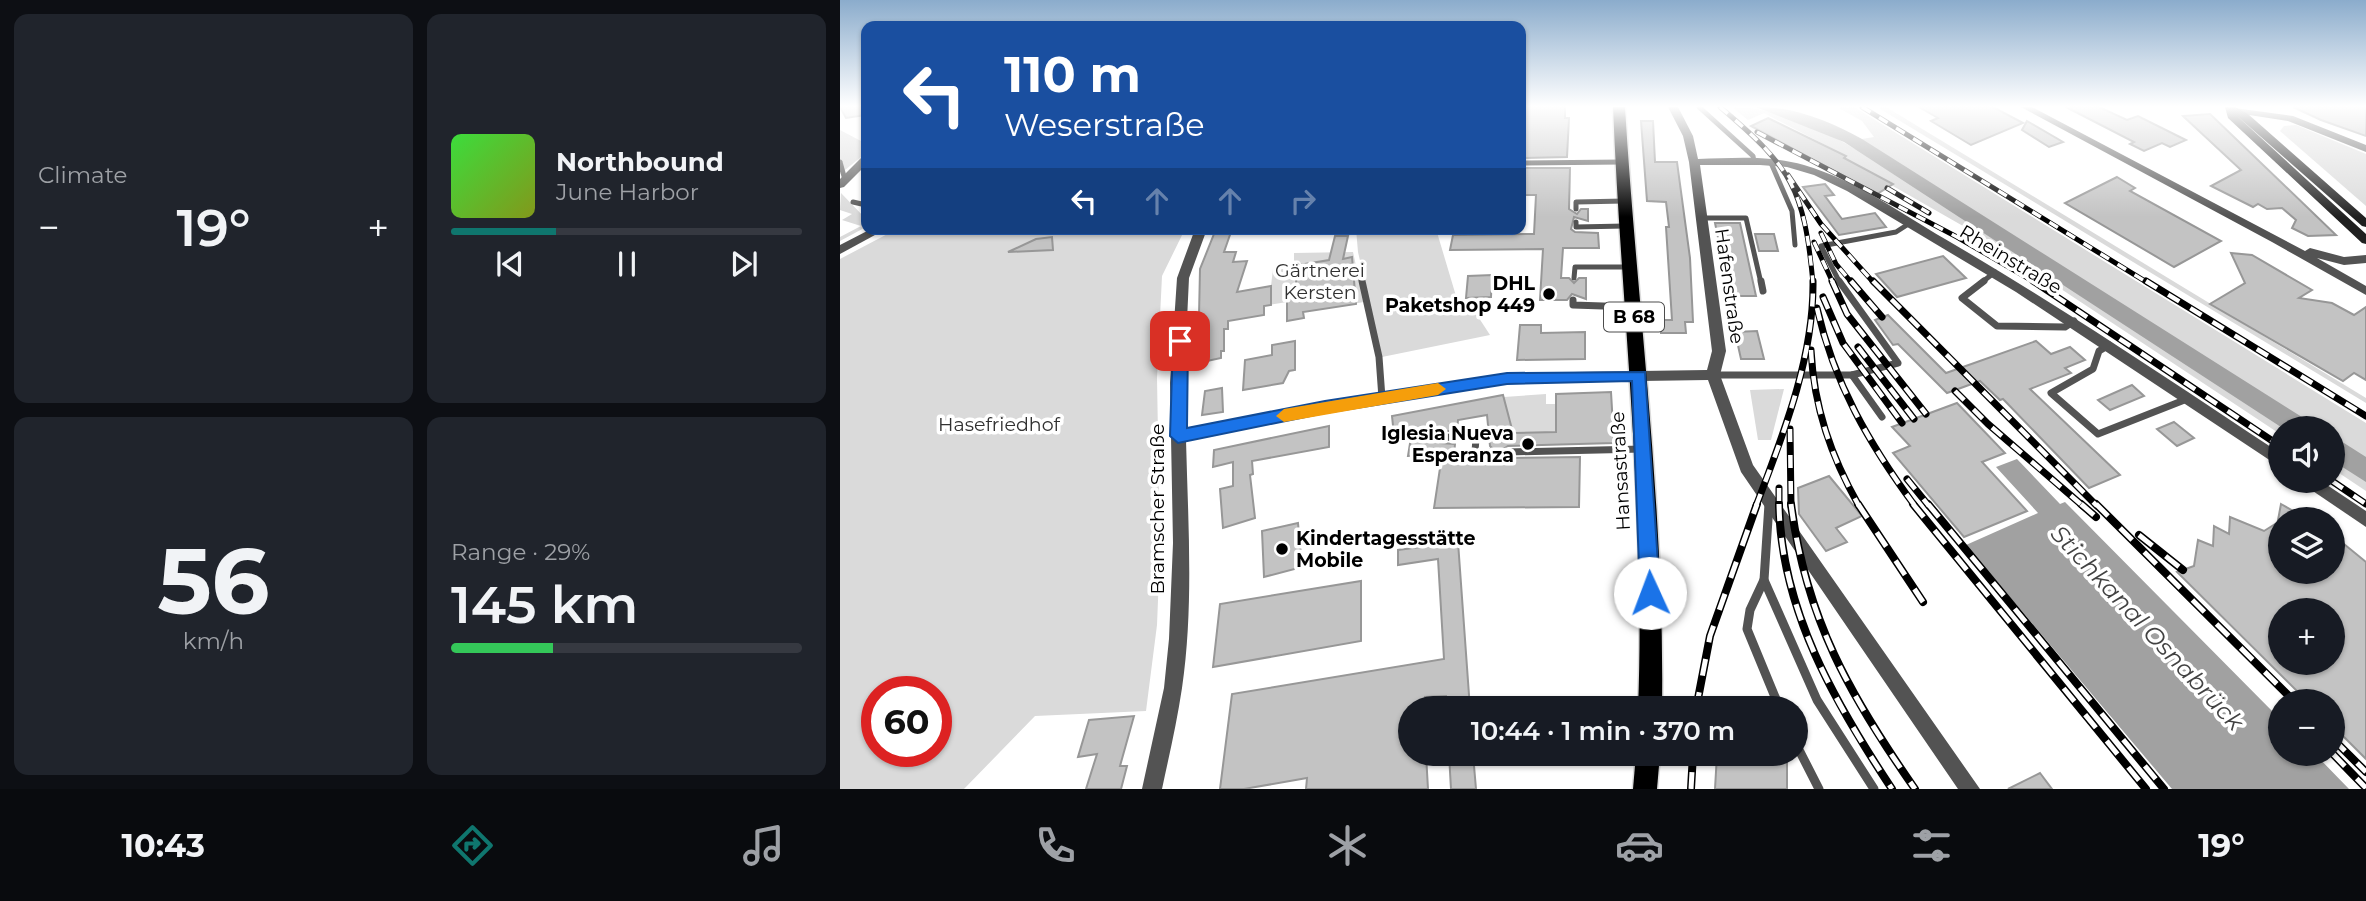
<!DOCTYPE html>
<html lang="en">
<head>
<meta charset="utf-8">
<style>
  body { margin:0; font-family:Montserrat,sans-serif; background:#20242c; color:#f1f3f6; height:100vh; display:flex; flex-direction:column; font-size:26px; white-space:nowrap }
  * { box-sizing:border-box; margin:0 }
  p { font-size:23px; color:#9ea1a6 }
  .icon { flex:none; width:38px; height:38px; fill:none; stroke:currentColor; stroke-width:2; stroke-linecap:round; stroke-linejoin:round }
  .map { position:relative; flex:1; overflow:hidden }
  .sheet { display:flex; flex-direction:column; gap:14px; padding:14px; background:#0d0f14; width:840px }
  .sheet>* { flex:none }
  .banner { position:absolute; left:21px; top:21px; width:665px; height:214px; border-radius:14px; box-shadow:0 2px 5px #0004; background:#1a4fa0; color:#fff; overflow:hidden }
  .fabs { position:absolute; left:1428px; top:416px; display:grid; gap:14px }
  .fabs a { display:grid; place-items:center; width:77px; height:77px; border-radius:50%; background:#171b24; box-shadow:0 2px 5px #0004; font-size:35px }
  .speed { position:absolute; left:21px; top:676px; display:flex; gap:14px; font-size:35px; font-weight:700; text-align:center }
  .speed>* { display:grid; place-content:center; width:91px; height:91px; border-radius:50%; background:#171b24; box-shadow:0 2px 5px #0004; line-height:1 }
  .speed .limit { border:10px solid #d22; background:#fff; color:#111 }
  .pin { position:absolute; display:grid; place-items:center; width:60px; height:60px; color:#fff; margin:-30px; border-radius:14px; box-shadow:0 4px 10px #0006 }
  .me { position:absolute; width:77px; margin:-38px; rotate:358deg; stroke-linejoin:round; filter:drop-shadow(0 0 5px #0008) }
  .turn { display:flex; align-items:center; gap:24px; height:147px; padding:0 28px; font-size:32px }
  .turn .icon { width:91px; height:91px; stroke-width:2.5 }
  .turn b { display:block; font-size:49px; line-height:60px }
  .lanes { display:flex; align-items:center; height:66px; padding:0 28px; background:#0003; justify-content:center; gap:35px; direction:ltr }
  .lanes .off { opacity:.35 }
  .big { font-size:52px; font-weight:600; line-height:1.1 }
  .sheet .card { flex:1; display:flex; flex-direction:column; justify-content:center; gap:10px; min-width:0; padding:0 24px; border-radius:14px; background:#20242c }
  .sheet .dial { align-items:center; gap:0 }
  .dial b { font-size:91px; line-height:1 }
  .song { display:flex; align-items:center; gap:21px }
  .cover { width:84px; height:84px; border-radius:10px; background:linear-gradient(135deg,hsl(120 70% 55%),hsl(70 70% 35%)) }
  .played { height:7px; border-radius:4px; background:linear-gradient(90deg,#0f766e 30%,#363941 30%) }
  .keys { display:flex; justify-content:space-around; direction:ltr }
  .heat { display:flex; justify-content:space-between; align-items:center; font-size:38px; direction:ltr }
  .charge { height:10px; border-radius:5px; background:linear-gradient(90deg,#34c759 29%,#363941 0) }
  .sheet .tiles { flex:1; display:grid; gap:14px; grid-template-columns:repeat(2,1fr) }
  .trip { position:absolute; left:558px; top:696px; width:410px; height:70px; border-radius:35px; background:#171b24; box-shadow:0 2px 5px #0004; font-weight:600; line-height:70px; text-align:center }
  .tab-bar { display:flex; height:112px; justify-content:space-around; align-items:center; background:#090b0e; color:#9ea1a6 }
  .tab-bar .icon { width:49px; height:49px }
  .tab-bar .selected { color:#0f766e }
  .tab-bar b { font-size:32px; color:#f1f3f6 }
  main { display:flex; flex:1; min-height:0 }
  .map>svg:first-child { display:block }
  .green { fill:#dadada; fill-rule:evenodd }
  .water { fill:#a1a1a1 }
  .building { fill:#c3c3c3; stroke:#979797; stroke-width:2; fill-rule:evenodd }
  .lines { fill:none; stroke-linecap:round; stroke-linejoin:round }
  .primary-casing { stroke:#dbdbdb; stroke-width:3 }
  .service-far2 { stroke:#535353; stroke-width:5 }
  .service-far1 { stroke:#535353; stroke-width:7 }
  .service { stroke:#535353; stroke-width:9 }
  .minor { fill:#535353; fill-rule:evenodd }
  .tertiary { fill:#535353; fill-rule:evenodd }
  .secondary { fill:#202020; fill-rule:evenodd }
  .primary { fill:#000; fill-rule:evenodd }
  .rail-far2-casing { stroke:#000; stroke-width:5 }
  .rail-far1-casing { stroke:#000; stroke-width:7 }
  .rail-casing { stroke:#000; stroke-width:8 }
  .rail-far2 { stroke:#fff; stroke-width:3.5; stroke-dasharray:10; stroke-linecap:butt }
  .rail-far1 { stroke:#fff; stroke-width:4.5; stroke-dasharray:13; stroke-linecap:butt }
  .rail { stroke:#fff; stroke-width:5; stroke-dasharray:17; stroke-linecap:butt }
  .route { fill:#1a73e8; stroke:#114b97; stroke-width:2 }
  .slow { fill:#f59e0b }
  .poi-dot { fill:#000; stroke:#fff; stroke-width:2.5 }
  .labels { text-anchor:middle; stroke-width:7; stroke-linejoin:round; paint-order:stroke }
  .shield { fill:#fff; stroke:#4c4c4c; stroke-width:2 }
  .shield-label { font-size:18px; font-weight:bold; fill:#000 }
  .street-label { font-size:19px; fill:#000; stroke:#fff }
  .park-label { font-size:19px; fill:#313131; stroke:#fff }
  .poi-label { font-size:19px; font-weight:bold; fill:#000; stroke:#fff; text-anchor:end }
  .near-water-label { font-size:24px; font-style:italic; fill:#424242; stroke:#fff }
</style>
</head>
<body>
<main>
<section class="sheet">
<div class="tiles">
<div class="card"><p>Climate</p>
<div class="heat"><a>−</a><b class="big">19°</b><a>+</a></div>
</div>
<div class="card">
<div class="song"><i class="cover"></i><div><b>Northbound</b><p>June Harbor</p></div></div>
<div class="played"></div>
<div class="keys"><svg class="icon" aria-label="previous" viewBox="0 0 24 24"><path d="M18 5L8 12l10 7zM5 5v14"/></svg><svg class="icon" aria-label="pause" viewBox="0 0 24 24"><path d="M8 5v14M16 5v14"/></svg><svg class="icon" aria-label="next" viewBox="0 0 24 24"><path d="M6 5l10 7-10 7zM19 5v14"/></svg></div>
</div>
<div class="card dial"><b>56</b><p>km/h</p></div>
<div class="card"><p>Range · 29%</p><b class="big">145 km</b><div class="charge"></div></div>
</div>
</section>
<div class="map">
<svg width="1526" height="789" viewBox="0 0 1526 789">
  <rect width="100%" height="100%" fill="#fff"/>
  <g class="green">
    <path d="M892,107C934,107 979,127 1015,149L1022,139L1034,137L1022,121L997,107H1014L1526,423V491L1493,469V429H1440V434L1144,238L1004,158L1006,156L924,113L908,120Z"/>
    <polygon points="1037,107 1046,107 1526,398 1526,403"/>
    <polygon points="1456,125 1526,154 1526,206 1440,131 1444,126"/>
    <polygon points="0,130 21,141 26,137 26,153 0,174"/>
    <polygon points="1,193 26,219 26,227 0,241 0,237 21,226 2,220 12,214 0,210"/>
    <path d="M57,229H345L322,276L317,378L320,550L317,625L306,711L195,716L124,789H0V259ZM37,691H96V751H37Z"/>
    <polygon points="516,229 596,229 619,306 637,315 650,335 542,357 518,252"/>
    <polygon points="513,252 524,302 464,312 464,318 447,321 447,302 410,308 410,290 431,286 433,269 454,269 454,253"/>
    <polygon points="944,389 931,440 918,440 910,390"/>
    <polygon points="706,394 706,404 716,404 748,431 669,433 664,397"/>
  </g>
  <g class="water">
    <path d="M916,107C953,106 990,121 1022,139L1481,429H1444L1004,142Z"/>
    <polygon points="1493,436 1526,457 1526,482 1493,461"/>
    <polygon points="1177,459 1220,504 1225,502 1440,719 1440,754 1475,754 1509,789 1332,789 1126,545 1198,513 1156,467"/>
  </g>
  <g class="building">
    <polygon points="0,107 26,107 26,115 6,118"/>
    <polygon points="681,107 725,107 725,118 729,118 727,157 681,158"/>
    <polygon points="1079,107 1153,107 1183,123 1131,145 1091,121 1098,118"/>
    <polygon points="1226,107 1259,107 1287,120 1298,116 1346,140 1330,147 1322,143 1304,151 1290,144 1294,142"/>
    <polygon points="1453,107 1526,107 1526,136 1481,120"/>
    <polygon points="1370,114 1496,235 1468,236 1452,228 1456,220 1442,208 1427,209 1418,204 1413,207 1371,186 1401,170 1343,116"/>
    <polygon points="928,118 1006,156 1004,158 1053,184 1037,194 911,126"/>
    <polygon points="801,121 813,121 815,162 837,162 850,258 853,322 845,322 846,333 821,333 821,320 832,320 826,227 829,227 826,202 807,201"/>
    <polygon points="1187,121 1223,142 1209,147 1182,130"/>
    <polygon points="683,168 730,168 729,209 737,214 741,209 748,209 748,221 734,217 731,229 735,232 758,233 759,248 723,248 721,278 729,278 734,283 739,278 746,278 746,299 732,294 727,300 700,300 703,249 610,250 613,235 694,234 696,195 681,195"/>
    <polygon points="1277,177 1295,188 1290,191 1381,241 1334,267 1225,203"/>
    <polygon points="985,184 994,195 985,196 1002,219 1035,213 1046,227 999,235 963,187"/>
    <polygon points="875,223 900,223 916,296 890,296"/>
    <polygon points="376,229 392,229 384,252 396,252 393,262 407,261 397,292 431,286 431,305 424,306 424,315 388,321 388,329 384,329 384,351 381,351 381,358 358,363 360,269"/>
    <polygon points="915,234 934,234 938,251 919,251"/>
    <polygon points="495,236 508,236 503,259 512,257 516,304 463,312 464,318 447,321 447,294 455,292 458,265 489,260"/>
    <polygon points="212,237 213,250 168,252 196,239"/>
    <polygon points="1391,253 1412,255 1472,290 1459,298 1492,303 1514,315 1526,307 1526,380 1514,373 1503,381 1370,304 1405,283"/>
    <polygon points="1103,256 1126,278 1057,297 1036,274"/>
    <polygon points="652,275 651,297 626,298 628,276"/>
    <polygon points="1048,315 1106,373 1196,341 1211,354 1230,347 1245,360 1225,368 1231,373 1190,389 1280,475 1249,488 1163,399 1160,400 1140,381 1107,393 1058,344 1053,345 1035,320"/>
    <polygon points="680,325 701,325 701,333 745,332 745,359 677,360"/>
    <polygon points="917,331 924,359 901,359 895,332"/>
    <polygon points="455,341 455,370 449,371 443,383 403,390 405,360 432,355 432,345"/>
    <polygon points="1292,385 1304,396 1270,410 1258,400"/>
    <polygon points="382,388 383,412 362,415 365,391"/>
    <path d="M771,392L774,443L668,446L662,450L663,456L668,458L740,457L739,507L594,508L602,455L568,456L572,431L554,435L552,416L663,395L673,433L716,432V394ZM647,415L650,446L655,451L651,458L614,455L615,444L600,443L595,439L599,431H617L618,420Z"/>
    <polygon points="1117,403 1165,453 1142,462 1187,511 1124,537 1053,453 1070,446 1052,427"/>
    <polygon points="1334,422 1354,438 1337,446 1317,429"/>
    <polygon points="489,426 489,447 412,461 413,474 410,475 415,518 383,528 380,489 393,486 393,462 373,467 374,450"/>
    <polygon points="989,476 1022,516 996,528 1007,542 986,551 959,514 958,488"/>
    <polygon points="1441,504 1469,520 1438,520"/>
    <path d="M1390,517L1424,531L1440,521V572H1493V535L1526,562V759L1493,726V702H1468L1337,572L1354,566L1358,540L1373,546L1374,526L1389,534ZM1440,611H1493V663H1440Z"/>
    <polygon points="458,523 462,567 424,577 422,531"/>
    <polygon points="618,542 630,709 607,709 606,696 585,697 585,709 570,709 570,754 586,754 588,789 466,789 467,778 404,789 380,789 392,694 604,659 598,559 558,565 558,550"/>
    <polygon points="521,581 521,641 373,667 380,604"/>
    <polygon points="294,716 280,766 287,766 281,789 246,789 257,754 238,757 249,720"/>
    <polygon points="609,754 633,754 636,789 611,789"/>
    <polygon points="877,754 947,754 947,789 875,789"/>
    <polygon points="1200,773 1212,789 1168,789"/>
  </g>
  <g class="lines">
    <defs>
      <g id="primary">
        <path d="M773,107H785C797,308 825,507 822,709H798C806,508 781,308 773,107Z"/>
        <polygon points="796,754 820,754 817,789 793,789"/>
      </g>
    </defs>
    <use href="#primary" class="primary-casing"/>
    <g class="service-far2">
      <polyline points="859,107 913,156 914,162"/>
      <polyline points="0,162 5,180"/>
      <polyline points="681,163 781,162"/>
      <polyline points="931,163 952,211 955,245"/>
      <polyline points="13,202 26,205"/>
      <polyline points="736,209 736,202 784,201"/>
      <polyline points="860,218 906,218 921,283"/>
      <polyline points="736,222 736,227 785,226"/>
      <polyline points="519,269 522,283"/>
      <polyline points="734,278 735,267 788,267"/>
      <polyline points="1000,283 981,246 1056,232 1070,223"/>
      <polyline points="1141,283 1155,272"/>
    </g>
    <g class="service-far1">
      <polyline points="522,281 539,357 542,398"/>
      <polyline points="921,281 923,291"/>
      <polyline points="1144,281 1122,298 1157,326 1225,327 1234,321"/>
      <polyline points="733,300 733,305 793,307"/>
      <polyline points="1269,345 1259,351 1253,369 1211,393 1258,434 1347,399"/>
      <polyline points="873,375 1012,375 1058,363 999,281"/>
      <polyline points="1012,375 1042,417"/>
      <polyline points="601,437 636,438 635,452 649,452"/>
      <polyline points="668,452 802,449"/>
    </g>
    <g class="service">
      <polyline points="929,504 924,580 977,700 1034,789"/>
      <polyline points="924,580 910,610 907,629 940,709"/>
      <polyline points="956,744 979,789"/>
    </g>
    <g class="minor">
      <path d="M828,107H838L853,136L858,159C893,158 930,155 964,165C1015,180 1059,212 1105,239C1220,306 1330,380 1440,453V467L1176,292L1007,191L974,175L947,167L920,165H860L886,351L880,375L913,465L1140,789H1118L901,472L868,380L667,383L485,412L346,440C348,522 354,607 342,688C337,722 329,756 322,789H302L324,688L329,639L333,543L330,383L337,278L355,229H367L349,278L344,383L345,429L485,402L667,373L867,370L872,351L849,162L843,136Z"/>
      <polygon points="1181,107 1192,107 1465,251 1470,248 1504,257 1526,255 1526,263 1504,265 1477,258 1526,286 1526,295 1432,242"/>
      <polygon points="26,156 26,165 4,187 0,188 0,179 22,157"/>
      <polygon points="1461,481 1481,481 1526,511 1526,527 1464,485"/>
    </g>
    <g class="tertiary">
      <polygon points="1387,107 1453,116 1526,145 1526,152 1448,121 1390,112 1387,111"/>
      <polygon points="31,229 46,229 0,254 0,245"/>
    </g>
    <polygon class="secondary" points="1385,107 1395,107 1408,114 1526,218 1526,227 1522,226 1396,115 1526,234 1526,244 1522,243 1388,118"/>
    <use href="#primary" class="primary"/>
    <defs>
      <g id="rail-far2">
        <path d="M880,107C952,168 964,188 973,283"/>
        <polyline points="1022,107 1308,283"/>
        <polyline points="917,132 1117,237 1196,283"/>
        <polyline points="948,175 981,224 1034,283"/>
        <polyline points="1047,188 1089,213"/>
        <polyline points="981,233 996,264 1012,283"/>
        <polyline points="974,242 993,283"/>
      </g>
      <g id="rail-far1">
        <polyline points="992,281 1007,314 1086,414"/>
        <polyline points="1011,281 1042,317"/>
        <polyline points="1033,281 1257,506"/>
        <polyline points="1193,281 1440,446"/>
        <polyline points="1306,281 1526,416"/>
        <polyline points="983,297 1003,343 1062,423"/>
        <path d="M977,308C994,383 1029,444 1075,506"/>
        <polyline points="1018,347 1074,419"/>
        <path d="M971,350C974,408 991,456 1019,506"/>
        <polyline points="1115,391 1148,424 1243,506"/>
        <polyline points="950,429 951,506"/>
        <polyline points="1067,479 1089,506"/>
        <polyline points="1492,481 1526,504"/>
        <polyline points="939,488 939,506"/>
        <path d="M916,506C943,435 974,358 973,281"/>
      </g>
      <g id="rail">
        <path d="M939,504C941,610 995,703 1052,789"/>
        <path d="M951,504C966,619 1010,696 1075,789"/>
        <polyline points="1018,504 1083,602"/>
        <polyline points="1073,504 1306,789"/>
        <polyline points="1088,504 1324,789"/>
        <polyline points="1241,504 1256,517"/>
        <polyline points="1256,504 1455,702"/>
        <polyline points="1299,535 1343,570"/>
        <polyline points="856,709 870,636 917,504"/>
        <polyline points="1493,739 1526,772"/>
        <polyline points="1493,754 1526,788"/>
        <polyline points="851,789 853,754"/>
      </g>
    </defs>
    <use href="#rail-far2" class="rail-far2-casing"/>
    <use href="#rail-far1" class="rail-far1-casing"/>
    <use href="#rail" class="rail-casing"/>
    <use href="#rail-far2" class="rail-far2"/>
    <use href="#rail-far1" class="rail-far1"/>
    <use href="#rail" class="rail"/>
  </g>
  <linearGradient id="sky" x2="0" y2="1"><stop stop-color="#8baccc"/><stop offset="0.49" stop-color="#fff"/><stop offset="1" stop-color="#fff" stop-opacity="0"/></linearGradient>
  <rect width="1526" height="217" fill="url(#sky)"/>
  <polygon class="route" points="340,335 348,341 347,428 485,401 667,373 805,372 820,593 817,599 810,601 803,599 800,593 792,381 667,384 485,413 338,443 330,436 333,341"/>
  <polygon class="slow" points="598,383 606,389 598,395 444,422 436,416 444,409"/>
  <g class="poi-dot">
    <circle cx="709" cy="294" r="7"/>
    <circle cx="688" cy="444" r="7"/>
    <circle cx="442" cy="549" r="7"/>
  </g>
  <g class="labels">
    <rect class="shield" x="764" y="302.5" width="60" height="29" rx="5"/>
    <g class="shield-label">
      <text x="794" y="323">B 68</text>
    </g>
    <g class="street-label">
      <text transform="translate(1171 259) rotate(31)" y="7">Rheinstraße</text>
      <text transform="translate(890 286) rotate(82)" y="7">Hafenstraße</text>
      <text transform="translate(780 471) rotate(-93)" y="7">Hansastraße</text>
      <text transform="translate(317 509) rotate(-90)" y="7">Bramscher Straße</text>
    </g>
    <g class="park-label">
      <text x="480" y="277">Gärtnerei<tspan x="480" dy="22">Kersten</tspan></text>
      <text x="159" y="431">Hasefriedhof</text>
    </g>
    <g class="poi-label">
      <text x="695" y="290">DHL<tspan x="695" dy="22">Paketshop 449</tspan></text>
      <text x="674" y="440">Iglesia Nueva<tspan x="674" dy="22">Esperanza</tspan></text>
      <text x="456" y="545" text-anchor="start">Kindertagesstätte<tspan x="456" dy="22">Mobile</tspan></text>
    </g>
    <g class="near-water-label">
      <text transform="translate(1307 628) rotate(47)" y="8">Stichkanal Osnabrück</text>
    </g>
  </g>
</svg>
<div class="fabs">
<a><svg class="icon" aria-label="sound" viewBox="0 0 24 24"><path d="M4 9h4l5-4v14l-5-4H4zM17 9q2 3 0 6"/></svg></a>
<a><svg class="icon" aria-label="layers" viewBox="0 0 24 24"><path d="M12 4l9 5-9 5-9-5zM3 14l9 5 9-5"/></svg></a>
<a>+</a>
<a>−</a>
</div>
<div class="speed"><div class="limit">60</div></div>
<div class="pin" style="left:340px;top:341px;background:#d93025"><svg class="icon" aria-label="arrive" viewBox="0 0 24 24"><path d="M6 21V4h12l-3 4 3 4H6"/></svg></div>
<svg class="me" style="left:810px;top:593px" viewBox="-20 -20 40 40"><circle r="19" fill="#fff"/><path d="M0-13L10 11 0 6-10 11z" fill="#1a73e8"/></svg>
<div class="trip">10:44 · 1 min · 370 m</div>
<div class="banner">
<div class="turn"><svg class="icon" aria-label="left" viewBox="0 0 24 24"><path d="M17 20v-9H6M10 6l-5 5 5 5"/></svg><div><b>110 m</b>Weserstraße</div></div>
<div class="lanes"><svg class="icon" aria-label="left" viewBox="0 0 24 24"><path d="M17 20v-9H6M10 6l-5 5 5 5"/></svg><svg class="icon off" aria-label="ahead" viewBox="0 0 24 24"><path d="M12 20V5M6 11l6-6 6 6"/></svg><svg class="icon off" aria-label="ahead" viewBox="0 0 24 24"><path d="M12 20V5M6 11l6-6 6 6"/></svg><svg class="icon off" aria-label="right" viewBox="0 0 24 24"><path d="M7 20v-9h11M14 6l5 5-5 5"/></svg></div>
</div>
</div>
</main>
<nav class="tab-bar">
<b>10:43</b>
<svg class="icon selected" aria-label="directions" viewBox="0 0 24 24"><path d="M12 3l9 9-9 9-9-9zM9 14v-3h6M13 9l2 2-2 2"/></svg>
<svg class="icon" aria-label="music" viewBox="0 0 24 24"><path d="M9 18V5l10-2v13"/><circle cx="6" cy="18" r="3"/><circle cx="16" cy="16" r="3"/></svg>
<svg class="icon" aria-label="phone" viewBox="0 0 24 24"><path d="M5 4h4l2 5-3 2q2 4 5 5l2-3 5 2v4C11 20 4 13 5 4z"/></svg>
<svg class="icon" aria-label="climate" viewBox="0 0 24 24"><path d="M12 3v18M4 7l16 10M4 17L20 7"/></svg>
<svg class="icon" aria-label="car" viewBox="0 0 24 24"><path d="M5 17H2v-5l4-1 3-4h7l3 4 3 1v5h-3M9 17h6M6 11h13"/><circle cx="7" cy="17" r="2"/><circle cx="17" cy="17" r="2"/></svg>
<svg class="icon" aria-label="filters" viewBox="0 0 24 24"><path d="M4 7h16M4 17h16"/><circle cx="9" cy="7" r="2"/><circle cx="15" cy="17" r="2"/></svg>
<b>19°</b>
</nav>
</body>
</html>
